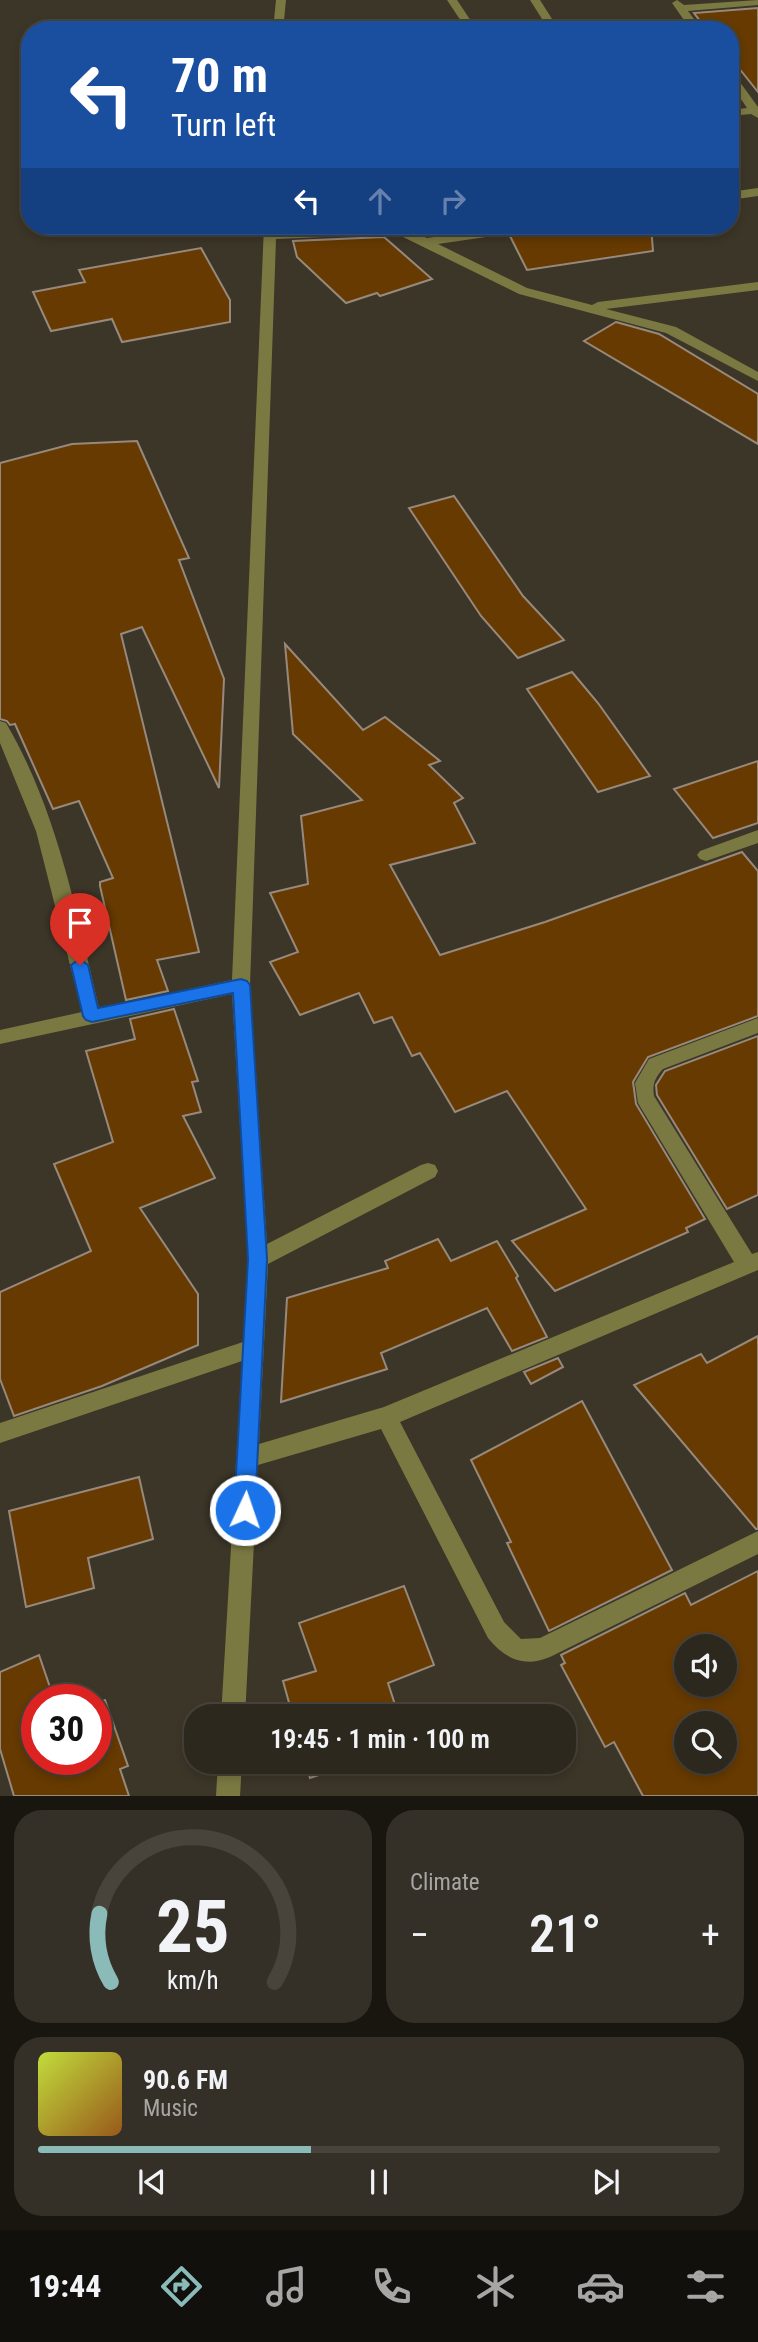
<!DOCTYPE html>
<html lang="en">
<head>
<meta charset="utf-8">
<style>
  body { margin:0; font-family:"Roboto Condensed",sans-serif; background:#353027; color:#f1f3f6; height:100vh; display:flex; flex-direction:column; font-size:26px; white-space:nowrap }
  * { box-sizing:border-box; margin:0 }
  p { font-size:23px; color:#a7a6a4 }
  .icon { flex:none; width:38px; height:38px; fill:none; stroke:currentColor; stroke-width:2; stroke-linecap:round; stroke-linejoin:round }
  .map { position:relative; height:1796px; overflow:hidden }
  .details { display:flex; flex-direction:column; gap:14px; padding:14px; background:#191610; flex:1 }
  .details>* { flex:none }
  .guide { position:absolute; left:21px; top:21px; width:718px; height:214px; border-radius:28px; box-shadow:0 4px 10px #0003,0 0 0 2px #48443c; background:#1a4fa0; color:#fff; overflow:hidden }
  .tools { position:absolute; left:674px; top:1634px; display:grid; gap:14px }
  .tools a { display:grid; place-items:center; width:63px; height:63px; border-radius:50%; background:#2d281e; box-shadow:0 4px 10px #0003,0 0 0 2px #48443c; font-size:35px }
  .speed { position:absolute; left:21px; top:1684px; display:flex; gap:14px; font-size:35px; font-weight:700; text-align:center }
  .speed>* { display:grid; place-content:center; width:91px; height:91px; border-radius:50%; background:#2d281e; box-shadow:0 4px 10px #0003,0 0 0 2px #48443c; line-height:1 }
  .speed .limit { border:10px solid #d22; background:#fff; color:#111 }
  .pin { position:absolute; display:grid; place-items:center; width:60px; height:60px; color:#fff; margin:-72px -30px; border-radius:50% 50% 50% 0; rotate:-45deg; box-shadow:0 0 7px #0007 }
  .pin .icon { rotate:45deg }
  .me { position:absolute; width:77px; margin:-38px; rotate:3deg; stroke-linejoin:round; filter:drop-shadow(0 0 5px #0008) }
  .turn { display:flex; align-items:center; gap:24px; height:147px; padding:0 35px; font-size:32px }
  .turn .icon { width:91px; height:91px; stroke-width:2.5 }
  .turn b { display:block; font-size:49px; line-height:60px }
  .lanes { display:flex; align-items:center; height:66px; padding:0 35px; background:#0003; justify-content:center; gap:35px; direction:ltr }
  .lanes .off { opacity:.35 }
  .big { font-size:52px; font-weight:600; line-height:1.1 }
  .details .widget { flex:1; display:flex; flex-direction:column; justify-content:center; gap:10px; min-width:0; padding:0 24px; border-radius:28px; background:#353027 }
  .details .dial { align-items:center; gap:0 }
  .dial svg { height:182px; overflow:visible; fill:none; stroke:#48443c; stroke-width:7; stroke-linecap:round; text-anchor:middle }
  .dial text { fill:#f1f3f6; stroke:none }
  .song { display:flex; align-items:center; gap:21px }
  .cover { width:84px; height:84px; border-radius:10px; background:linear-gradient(135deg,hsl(70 70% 55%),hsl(30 70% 35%)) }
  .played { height:7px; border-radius:4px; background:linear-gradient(90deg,#8bbbb9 40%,#48443c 40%) }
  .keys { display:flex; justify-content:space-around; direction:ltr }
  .heat { display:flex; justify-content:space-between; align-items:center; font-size:38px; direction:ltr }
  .details .tiles { flex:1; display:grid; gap:14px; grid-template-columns:1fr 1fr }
  .widget:last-child { grid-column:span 2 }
  .trip { position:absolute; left:184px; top:1704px; width:392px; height:70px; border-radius:28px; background:#2d281e; box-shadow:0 4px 10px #0003,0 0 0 2px #48443c; font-weight:600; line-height:70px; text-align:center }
  .tabs { display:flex; height:112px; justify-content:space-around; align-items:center; background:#12100c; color:#a7a6a4 }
  .tabs .icon { width:49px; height:49px }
  .tabs .current { color:#8bbbb9 }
  .tabs b { font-size:32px; color:#f1f3f6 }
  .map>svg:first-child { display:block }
  .building { fill:#663a01; stroke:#97897c; stroke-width:2; fill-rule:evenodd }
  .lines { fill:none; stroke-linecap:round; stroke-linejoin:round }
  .minor { fill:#7b7942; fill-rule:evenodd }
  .route { fill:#1a73e8; stroke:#114b97; stroke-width:2 }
</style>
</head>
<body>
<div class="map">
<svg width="758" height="1796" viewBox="0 0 758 1796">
  <rect width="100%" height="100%" fill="#3c3628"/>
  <g class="building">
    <polygon points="758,8 758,92 730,57 730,30 707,30 694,13"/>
    <polygon points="542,226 651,226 653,251 527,270 510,236 534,233"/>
    <polygon points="384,237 432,279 380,296 377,293 346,303 297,257 293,241"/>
    <polygon points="201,248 230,300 230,322 122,342 112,319 51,331 33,292 85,282 79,270"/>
    <polygon points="616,322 659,334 758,394 758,444 584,341"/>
    <polygon points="137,441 189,558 179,560 224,679 219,788 142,627 121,634 199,952 157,960 168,991 126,1000 100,886 100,882 113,878 79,801 53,809 15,724 10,725 7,721 0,719 0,463 72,444"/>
    <polygon points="454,496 523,596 564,640 518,658 481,616 409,508"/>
    <polygon points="285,644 363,730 385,717 440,761 429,765 463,798 454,803 475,843 390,865 440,955 545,922 742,852 758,871 758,1016 648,1057 633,1082 636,1104 705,1219 686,1228 688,1232 555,1291 512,1241 586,1209 507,1091 455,1112 420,1053 412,1056 392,1017 374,1023 359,993 300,1015 270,962 298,952 270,893 308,884 301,816 362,800 293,734"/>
    <polygon points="572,672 598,703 650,776 598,792 527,689"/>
    <polygon points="758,761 758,823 713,838 674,789"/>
    <polygon points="174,1009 198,1081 192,1082 201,1112 183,1116 215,1178 140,1208 198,1294 198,1345 102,1386 14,1416 0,1379 0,1292 91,1251 54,1164 113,1142 86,1051 135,1039 130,1019"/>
    <polygon points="758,1036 758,1195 727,1209 657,1095 656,1085 665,1071"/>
    <polygon points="438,1239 451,1261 497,1241 518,1276 516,1278 547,1337 512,1351 487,1308 381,1353 387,1369 281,1402 287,1298 388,1268 385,1261"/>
    <polygon points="758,1336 758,1529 756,1529 634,1385 701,1354 707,1363"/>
    <polygon points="558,1358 563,1367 531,1384 524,1372"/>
    <polygon points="582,1401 672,1570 549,1631 507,1543 511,1542 471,1460"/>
    <polygon points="139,1477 153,1539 88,1558 94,1588 26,1607 9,1511"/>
    <path d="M758,1571V1796H643L614,1742L605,1747L561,1665L565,1663L561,1655L685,1593L691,1605ZM686,1647H724V1685H686ZM686,1724H724V1762H686Z"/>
    <polygon points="404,1586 434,1665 388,1683 399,1717 293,1717 283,1681 316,1671 299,1623"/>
    <polygon points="39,1655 54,1699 37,1699 37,1759 96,1759 96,1704 105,1700 128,1766 120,1769 129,1796 14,1796 0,1749 0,1672"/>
    <polygon points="306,1762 358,1762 310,1778"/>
  </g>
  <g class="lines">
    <g class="minor">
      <polygon points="276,0 286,0 283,30 273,30"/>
      <polygon points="447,0 457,0 477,30 467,30"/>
      <polygon points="530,0 540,0 559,30 549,30"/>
      <polygon points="677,0 684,5 758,0 758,5 688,11 702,30 691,30 672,3"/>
      <polygon points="730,73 734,74 758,107 758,118 751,114 730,116 730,110 747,108 730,83"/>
      <polygon points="758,188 758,196 730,200 730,192"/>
      <path d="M264,226H276V232L399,226L427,238L511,226H540L534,230L438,244L527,288L592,305L598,302L758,282V290L606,309L676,327L758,372V381L666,333L519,294L397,234L276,239L250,985L267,1244L421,1165L428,1163L435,1165L438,1171L435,1177L268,1264L259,1444L384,1407L734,1262L638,1103L635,1083L649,1059L758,1018V1033L663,1069C655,1078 652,1084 654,1096L752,1254L758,1252V1270L400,1422L504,1622L521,1639L540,1638L758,1531V1554L550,1657C524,1668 505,1659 488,1638L381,1429L258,1465L245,1717H221L242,1361L0,1443V1423L243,1342L248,1259L232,994L0,1044V1030L82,1012L36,831L0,743V721L6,723C57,810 76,911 99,1008L232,980Z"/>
      <polygon points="758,830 758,843 706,861 700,859 697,855 700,851"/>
      <polygon points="218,1762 242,1762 240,1796 216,1796"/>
    </g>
  </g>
  <polygon class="route" points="80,959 88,965 98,1008 241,979 247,981 250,985 267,1259 255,1510 252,1517 245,1520 237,1517 234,1510 248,1259 233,993 92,1022 86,1020 83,1016 71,965"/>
</svg>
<div class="tools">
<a><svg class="icon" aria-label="sound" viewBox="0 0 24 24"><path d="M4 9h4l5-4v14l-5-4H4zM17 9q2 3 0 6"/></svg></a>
<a><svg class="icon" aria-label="search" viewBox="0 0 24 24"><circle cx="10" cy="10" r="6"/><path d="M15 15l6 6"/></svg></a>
</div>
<div class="speed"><div class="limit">30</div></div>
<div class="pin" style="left:80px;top:965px;background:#d93025"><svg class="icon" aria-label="arrive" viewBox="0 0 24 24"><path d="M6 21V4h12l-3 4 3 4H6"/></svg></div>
<svg class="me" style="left:245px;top:1510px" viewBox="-20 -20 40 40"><circle r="17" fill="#1a73e8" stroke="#fff" stroke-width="3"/><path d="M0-11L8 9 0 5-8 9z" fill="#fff"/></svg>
<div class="trip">19:45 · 1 min · 100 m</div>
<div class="guide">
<div class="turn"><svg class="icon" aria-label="left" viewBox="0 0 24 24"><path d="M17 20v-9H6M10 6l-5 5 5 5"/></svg><div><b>70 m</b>Turn left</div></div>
<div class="lanes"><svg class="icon" aria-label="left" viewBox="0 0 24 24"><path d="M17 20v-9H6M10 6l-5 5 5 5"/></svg><svg class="icon off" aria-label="ahead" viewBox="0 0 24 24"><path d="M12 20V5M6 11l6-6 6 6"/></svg><svg class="icon off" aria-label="right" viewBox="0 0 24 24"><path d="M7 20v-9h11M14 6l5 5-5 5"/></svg></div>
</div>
</div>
<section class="details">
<div class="tiles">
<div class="widget dial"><svg viewBox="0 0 100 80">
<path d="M14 69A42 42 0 1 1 86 69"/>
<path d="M14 69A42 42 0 0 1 9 39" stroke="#8bbbb9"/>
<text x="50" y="56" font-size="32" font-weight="700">25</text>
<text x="50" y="72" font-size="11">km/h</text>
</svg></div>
<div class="widget"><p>Climate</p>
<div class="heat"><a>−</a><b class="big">21°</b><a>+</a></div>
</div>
<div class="widget">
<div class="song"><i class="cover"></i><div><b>90.6 FM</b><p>Music</p></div></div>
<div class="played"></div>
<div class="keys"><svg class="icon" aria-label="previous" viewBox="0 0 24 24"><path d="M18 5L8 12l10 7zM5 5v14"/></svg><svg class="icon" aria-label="pause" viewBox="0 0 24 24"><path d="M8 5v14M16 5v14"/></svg><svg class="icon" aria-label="next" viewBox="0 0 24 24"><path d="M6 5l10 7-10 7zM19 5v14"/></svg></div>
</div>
</div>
</section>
<nav class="tabs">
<b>19:44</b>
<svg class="icon current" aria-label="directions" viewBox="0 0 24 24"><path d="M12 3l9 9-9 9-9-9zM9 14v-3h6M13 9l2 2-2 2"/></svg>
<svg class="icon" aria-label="music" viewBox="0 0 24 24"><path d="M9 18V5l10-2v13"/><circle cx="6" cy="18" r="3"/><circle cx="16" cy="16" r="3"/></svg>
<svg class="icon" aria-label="phone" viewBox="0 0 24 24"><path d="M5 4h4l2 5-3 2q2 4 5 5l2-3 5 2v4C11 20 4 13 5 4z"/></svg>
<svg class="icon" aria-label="climate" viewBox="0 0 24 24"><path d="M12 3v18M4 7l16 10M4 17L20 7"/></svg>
<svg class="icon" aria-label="car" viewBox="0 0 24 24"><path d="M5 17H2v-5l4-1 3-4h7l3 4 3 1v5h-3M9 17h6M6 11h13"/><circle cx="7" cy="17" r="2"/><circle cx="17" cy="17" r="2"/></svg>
<svg class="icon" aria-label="filters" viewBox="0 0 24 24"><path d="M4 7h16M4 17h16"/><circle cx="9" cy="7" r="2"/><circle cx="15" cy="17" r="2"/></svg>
</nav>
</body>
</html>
